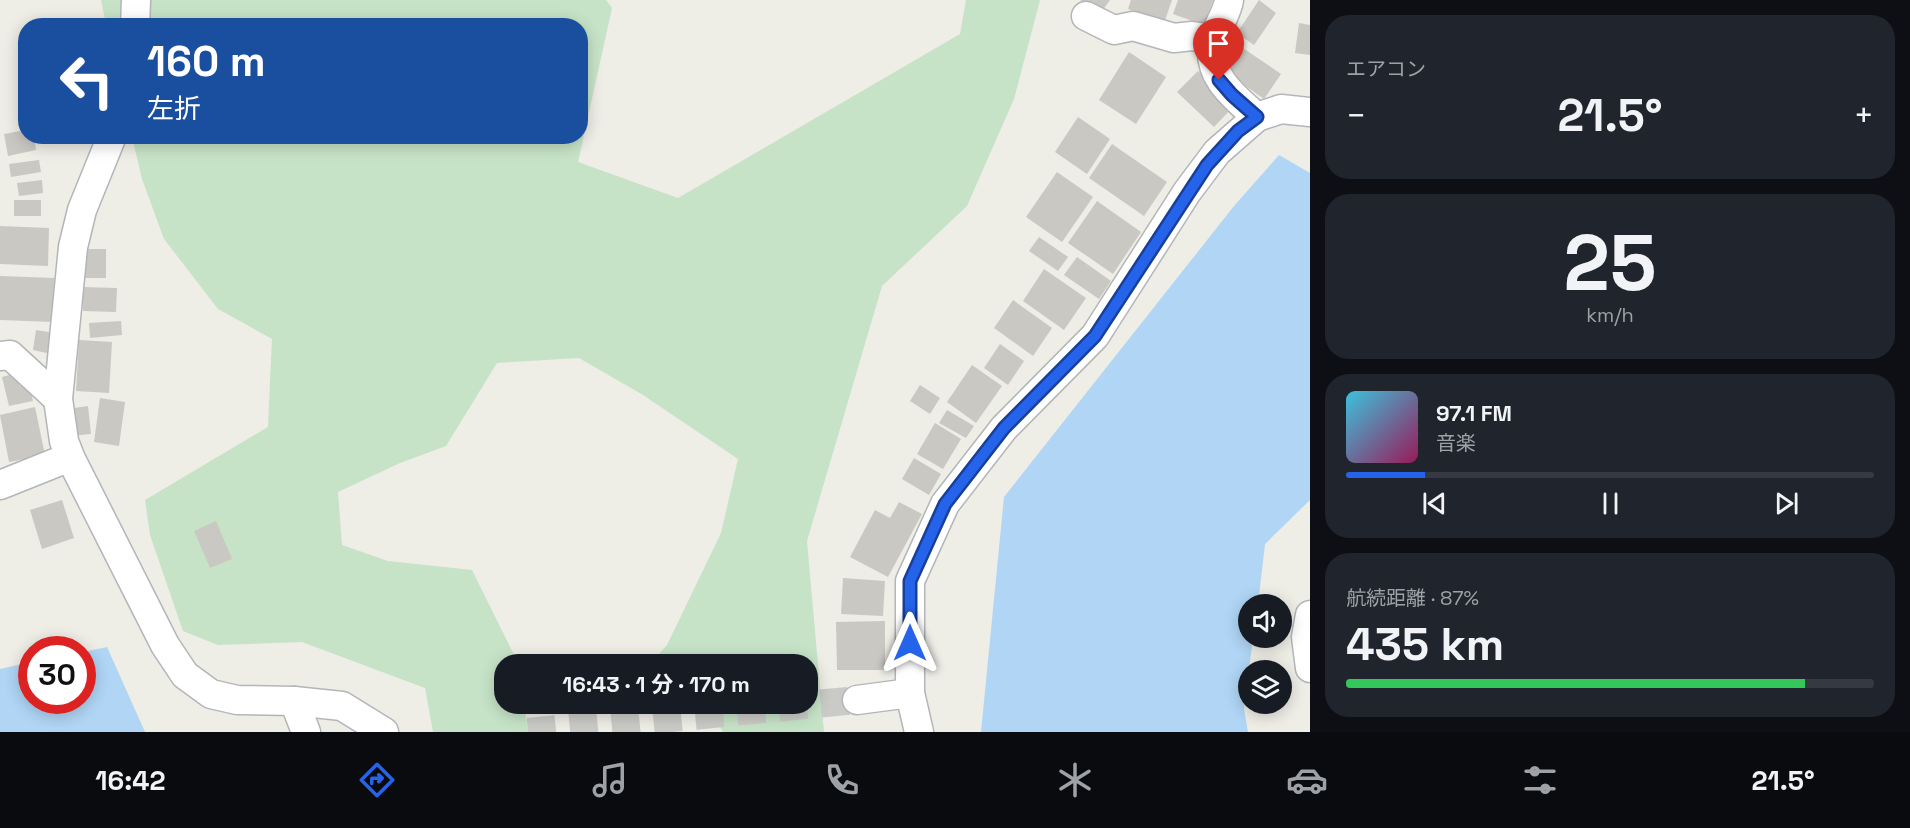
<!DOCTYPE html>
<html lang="ja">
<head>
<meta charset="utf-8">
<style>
  body { margin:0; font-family:"Space Grotesk","Noto Sans JP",sans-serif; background:#20242c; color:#f1f3f6; height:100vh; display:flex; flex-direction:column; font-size:22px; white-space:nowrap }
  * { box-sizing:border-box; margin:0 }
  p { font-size:20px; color:#9ea1a6 }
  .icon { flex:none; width:33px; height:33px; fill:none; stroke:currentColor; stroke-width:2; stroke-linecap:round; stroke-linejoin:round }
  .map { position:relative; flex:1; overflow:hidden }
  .panel { display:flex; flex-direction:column; gap:15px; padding:15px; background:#0d0f14; width:600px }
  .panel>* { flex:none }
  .guide { position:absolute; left:18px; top:18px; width:570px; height:126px; border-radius:24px; box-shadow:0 3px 15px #0003; background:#1a4fa0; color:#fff; overflow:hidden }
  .controls { position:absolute; left:1238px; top:594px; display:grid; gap:12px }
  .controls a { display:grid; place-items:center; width:54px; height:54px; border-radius:50%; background:#171b24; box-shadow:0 3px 15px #0003; font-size:30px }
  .speed { position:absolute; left:18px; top:636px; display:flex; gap:12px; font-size:30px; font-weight:700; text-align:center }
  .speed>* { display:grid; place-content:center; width:78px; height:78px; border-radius:50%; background:#171b24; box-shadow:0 3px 15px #0003; line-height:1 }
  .speed .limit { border:9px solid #d22; background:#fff; color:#111 }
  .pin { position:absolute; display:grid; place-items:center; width:51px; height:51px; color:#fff; margin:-62px -26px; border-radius:50% 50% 50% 0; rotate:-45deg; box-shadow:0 0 6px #0007 }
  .pin .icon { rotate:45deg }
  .me { position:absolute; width:66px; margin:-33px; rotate:0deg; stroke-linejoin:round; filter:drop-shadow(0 0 4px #0008) }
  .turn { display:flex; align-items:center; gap:21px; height:126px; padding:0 30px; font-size:27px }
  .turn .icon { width:78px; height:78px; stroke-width:2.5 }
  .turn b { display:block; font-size:42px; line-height:51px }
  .big { font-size:45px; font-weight:700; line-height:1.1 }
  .panel .card { flex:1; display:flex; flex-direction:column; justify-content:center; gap:9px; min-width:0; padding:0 21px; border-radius:24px; background:#20242c }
  .panel .dial { align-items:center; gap:0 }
  .dial b { font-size:78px; line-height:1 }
  .song { display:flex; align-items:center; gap:18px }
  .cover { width:72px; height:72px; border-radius:9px; background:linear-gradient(135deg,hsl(190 70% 55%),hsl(330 70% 35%)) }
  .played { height:6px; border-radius:3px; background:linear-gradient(90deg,#2563eb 15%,#363941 15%) }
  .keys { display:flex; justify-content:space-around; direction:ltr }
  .heat { display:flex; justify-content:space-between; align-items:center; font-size:33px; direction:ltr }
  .charge { height:9px; border-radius:4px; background:linear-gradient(90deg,#34c759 87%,#363941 0) }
  .trip { position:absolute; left:494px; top:654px; width:324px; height:60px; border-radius:24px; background:#171b24; box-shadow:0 3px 15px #0003; font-weight:700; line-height:60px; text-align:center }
  .dock { display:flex; height:96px; justify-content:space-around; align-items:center; background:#090b0e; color:#9ea1a6 }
  .dock .icon { width:42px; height:42px }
  .dock .selected { color:#2563eb }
  .dock b { font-size:27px; color:#f1f3f6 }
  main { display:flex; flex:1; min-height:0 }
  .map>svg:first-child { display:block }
  .green { fill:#c6e3c7 }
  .water { fill:#b0d5f5 }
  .building { fill:#cac8c3 }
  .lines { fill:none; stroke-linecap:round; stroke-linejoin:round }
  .minor-tunnel { stroke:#cacac6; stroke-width:28; stroke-dasharray:28 14; stroke-linecap:butt }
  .minor-casing { stroke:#b3b6b9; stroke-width:31 }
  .minor { stroke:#fff; stroke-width:28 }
  .route-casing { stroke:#184099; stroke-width:15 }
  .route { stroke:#2563eb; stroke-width:10 }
</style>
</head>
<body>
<main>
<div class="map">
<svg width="1310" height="732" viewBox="0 0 1310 732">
  <rect width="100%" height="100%" fill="#eeede6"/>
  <polygon class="green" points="101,0 606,0 612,8 578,162 678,198 960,34 966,0 1040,0 1014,99 967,206 882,286 807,541 824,732 723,732 705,704 807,704 807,664 650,664 667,645 721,533 738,459 643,395 579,358 497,363 446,446 400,463 338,492 342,545 388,561 472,570 517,661 518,664 504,664 504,704 524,704 528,732 433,732 425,688 302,642 218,645 183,631 150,535 145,500 268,427 272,339 218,309 164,239 142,179 132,137 580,136 580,26 106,25"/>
  <g class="water">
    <polygon points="1279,155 1310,173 1310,500 1265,544 1258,604 1248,604 1248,638 1253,638 1244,709 1248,732 981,732 1004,497 1234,206"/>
    <polygon points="107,647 145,732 0,732 0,669 31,662 32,700 82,700 83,652"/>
  </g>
  <g class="building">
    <polygon points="1080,0 1110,0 1100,14"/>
    <polygon points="1131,0 1172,0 1164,23 1128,9"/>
    <polygon points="1178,0 1213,0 1204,25 1173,14"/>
    <polygon points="1259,0 1276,13 1254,45 1237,33"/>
    <polygon points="1299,23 1310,25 1310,55 1295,53"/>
    <polygon points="1237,44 1281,74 1264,99 1220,68"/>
    <polygon points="1129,52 1166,77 1136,124 1099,100"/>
    <polygon points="1198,71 1234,106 1214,127 1177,92"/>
    <polygon points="1078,117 1110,139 1087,174 1055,152"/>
    <polygon points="26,130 26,136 34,136 36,150 8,156 4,134"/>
    <polygon points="1112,144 1167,182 1144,216 1089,178"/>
    <polygon points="39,160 41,172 11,177 9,164"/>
    <polygon points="1057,172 1093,197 1062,242 1026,217"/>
    <polygon points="42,180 43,193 19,196 17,183"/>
    <rect x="14" y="200" width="27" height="16"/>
    <polygon points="1097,201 1141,232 1113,274 1068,243"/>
    <polygon points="0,226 49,228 48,266 0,264"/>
    <polygon points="1039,237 1068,257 1058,271 1029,251"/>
    <polygon points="81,249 106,249 106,278 82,278"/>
    <polygon points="1077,257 1111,281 1099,299 1064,275"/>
    <polygon points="1044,269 1086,298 1064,330 1023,301"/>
    <polygon points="0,276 54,278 53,322 0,320"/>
    <polygon points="83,287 117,288 116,312 83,311"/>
    <polygon points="1013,300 1052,328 1033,356 994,328"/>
    <polygon points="121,321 122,335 90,338 89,323"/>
    <polygon points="36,330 55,333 51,354 33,350"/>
    <polygon points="79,340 112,342 109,393 76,391"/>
    <polygon points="1000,344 1024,361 1008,385 984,368"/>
    <polygon points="972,365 1002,386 976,423 947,402"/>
    <polygon points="17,373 20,386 29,384 33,401 9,406 2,377"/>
    <polygon points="920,385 940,398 930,414 910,401"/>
    <polygon points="100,398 125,402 119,446 94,442"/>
    <polygon points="88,406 91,434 71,436 67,409"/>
    <polygon points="35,407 45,455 9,462 0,415"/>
    <polygon points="947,410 974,426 966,438 939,423"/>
    <polygon points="935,423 961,439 943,469 917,454"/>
    <polygon points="914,458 941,474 929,495 902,479"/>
    <polygon points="62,500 74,538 42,549 30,510"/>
    <polygon points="899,502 922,514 888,577 850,557 875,510 890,518"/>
    <polygon points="216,521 232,559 210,568 194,531"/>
    <polygon points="843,578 885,581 883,616 841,614"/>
    <polygon points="885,621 885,670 837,670 836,622"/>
  </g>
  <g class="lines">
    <polyline class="minor-tunnel" points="528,732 857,700"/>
    <defs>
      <g id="minor">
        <path d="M1229,0C1227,14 1217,26 1214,39C1204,74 1234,97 1257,117"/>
        <polyline points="1086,16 1114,30 1133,26 1174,38 1192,36 1214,39"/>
        <polyline points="135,26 136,0"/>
        <polyline points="112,136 82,210 73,247 58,399 64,441 70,457 165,645 185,675 211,694 237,700 294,701 342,706 384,732"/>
        <polyline points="0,356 10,355 58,399"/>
        <polyline points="0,485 70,457"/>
        <polyline points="1310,615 1306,637 1310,668"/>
        <polyline points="857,700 910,693"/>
        <polyline points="294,701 306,732"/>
        <polyline points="919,732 910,693 910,581 945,504 1004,428 1095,336 1187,192 1217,152 1257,117 1281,109 1310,112"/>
      </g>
    </defs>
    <use href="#minor" class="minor-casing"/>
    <use href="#minor" class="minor"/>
  </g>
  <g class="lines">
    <defs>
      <polyline id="route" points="910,643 910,581 945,504 1004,428 1095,336 1207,165 1238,131 1257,117 1232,95 1219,80"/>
    </defs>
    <use href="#route" class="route-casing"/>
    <use href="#route" class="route"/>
  </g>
</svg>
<div class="controls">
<a><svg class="icon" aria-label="sound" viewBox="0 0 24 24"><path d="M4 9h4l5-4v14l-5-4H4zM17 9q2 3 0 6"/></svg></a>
<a><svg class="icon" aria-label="layers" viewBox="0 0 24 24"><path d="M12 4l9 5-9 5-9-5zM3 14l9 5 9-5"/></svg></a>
</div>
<div class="speed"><div class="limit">30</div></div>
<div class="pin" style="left:1219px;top:80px;background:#d93025"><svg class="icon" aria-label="arrive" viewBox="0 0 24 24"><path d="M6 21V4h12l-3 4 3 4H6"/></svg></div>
<svg class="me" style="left:910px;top:643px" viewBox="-20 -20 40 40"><path d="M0-17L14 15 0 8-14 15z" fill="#2563eb" stroke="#fff" stroke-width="4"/></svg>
<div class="trip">16:43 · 1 分 · 170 m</div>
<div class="guide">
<div class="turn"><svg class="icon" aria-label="left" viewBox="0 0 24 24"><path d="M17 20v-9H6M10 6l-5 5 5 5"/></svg><div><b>160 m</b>左折</div></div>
</div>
</div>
<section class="panel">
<div class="card"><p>エアコン</p>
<div class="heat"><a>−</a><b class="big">21.5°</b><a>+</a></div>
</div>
<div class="card dial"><b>25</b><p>km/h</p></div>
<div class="card">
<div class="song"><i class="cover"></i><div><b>97.1 FM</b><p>音楽</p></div></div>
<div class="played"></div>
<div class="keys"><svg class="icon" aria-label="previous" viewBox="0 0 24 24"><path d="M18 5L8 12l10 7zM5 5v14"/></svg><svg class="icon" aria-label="pause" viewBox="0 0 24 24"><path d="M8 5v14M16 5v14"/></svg><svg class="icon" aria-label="next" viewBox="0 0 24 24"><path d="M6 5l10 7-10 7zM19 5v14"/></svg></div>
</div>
<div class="card"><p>航続距離 · 87%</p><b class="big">435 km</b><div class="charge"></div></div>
</section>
</main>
<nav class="dock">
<b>16:42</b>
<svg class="icon selected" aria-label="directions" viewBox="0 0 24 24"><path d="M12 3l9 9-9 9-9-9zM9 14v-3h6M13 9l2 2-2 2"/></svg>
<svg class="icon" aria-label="music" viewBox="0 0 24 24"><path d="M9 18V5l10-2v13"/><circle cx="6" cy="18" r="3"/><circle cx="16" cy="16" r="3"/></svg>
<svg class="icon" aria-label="phone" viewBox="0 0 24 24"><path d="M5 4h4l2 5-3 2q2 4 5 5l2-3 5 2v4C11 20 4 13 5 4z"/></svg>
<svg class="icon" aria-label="climate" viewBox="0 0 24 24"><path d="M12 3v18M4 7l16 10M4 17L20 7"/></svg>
<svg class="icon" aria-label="car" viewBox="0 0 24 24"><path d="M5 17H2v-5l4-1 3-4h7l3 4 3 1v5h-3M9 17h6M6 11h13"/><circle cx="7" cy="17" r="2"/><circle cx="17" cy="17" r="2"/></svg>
<svg class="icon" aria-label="filters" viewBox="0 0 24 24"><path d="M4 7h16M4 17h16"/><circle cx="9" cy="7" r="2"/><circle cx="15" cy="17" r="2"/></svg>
<b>21.5°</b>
</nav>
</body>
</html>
